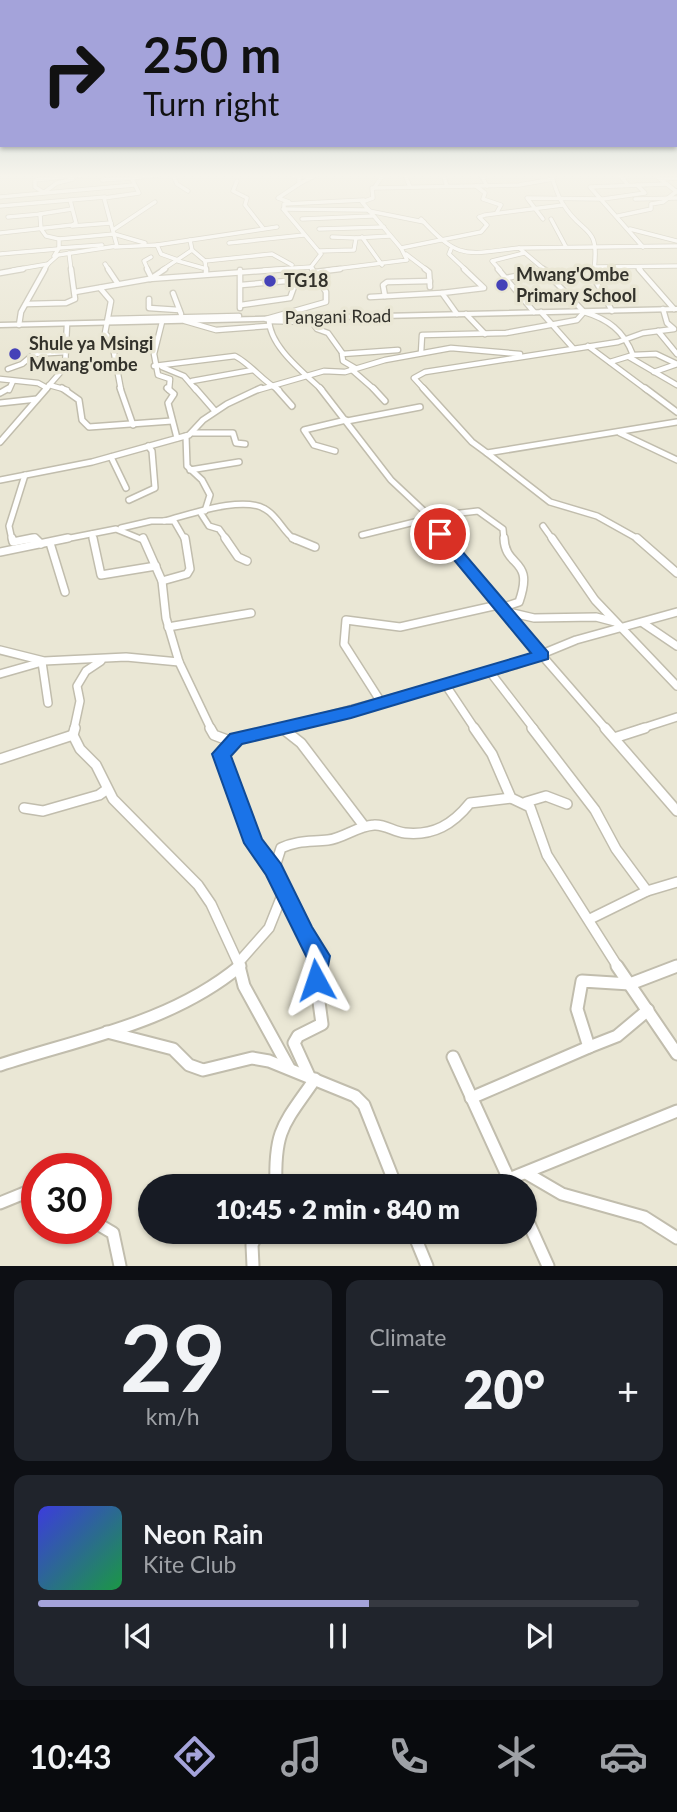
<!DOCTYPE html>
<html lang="en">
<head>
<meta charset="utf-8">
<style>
  body { margin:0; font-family:Lato,sans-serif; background:#20242c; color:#f1f3f6; height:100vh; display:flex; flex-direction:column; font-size:26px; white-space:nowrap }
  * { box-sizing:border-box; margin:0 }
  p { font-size:23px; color:#9ea1a6 }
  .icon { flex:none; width:38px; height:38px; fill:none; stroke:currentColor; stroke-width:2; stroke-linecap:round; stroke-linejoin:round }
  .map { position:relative; height:1266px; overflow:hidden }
  .panel { display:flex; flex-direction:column; gap:14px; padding:14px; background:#0d0f14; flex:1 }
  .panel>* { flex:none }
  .guide { position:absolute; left:0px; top:0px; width:677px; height:147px; box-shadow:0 2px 5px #0004; background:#a4a3da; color:#111; overflow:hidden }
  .speed { position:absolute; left:21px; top:1153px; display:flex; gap:14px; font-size:35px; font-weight:700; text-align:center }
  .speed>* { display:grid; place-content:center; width:91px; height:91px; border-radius:50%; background:#171b24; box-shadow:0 2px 5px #0004; line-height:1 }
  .speed .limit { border:10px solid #d22; background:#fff; color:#111 }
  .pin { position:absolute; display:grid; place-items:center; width:60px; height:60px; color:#fff; margin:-30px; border:4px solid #fff; border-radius:50%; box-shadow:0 2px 7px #0007 }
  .me { position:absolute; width:77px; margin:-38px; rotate:355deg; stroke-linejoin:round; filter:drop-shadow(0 0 5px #0008) }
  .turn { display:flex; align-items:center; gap:24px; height:147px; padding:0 28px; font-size:32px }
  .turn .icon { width:91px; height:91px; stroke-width:2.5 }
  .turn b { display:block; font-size:49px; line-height:60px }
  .big { font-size:52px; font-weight:800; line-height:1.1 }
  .panel .widget { flex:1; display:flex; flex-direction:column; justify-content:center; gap:10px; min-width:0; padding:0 24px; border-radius:14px; background:#20242c }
  .panel .dial { align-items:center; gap:0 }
  .dial b { font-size:91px; line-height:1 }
  .song { display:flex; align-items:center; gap:21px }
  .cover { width:84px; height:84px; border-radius:10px; background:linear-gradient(135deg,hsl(240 70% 55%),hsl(140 70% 35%)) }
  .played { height:7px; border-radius:4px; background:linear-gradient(90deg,#a4a3da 55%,#363941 55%) }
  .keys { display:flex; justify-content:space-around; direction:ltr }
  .heat { display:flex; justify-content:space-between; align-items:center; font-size:38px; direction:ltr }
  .panel .tiles { flex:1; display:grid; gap:14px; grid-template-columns:1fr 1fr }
  .widget:last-child { grid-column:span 2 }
  .trip { position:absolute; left:138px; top:1174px; width:399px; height:70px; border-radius:35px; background:#171b24; box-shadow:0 2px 5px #0004; font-weight:800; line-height:70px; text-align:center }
  .menu { display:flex; height:112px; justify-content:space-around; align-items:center; background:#090b0e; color:#9ea1a6 }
  .menu .icon { width:49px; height:49px }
  .menu .current { color:#a4a3da }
  .menu b { font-size:32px; color:#f1f3f6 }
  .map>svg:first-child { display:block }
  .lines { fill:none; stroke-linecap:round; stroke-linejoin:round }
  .street-far5-casing { stroke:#c1bdad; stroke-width:5 }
  .street-far4-casing { stroke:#c1bdad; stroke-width:7 }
  .street-far3-casing { stroke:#c1bdad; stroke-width:8 }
  .street-far2-casing { stroke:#c1bdad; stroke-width:10 }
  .street-far1-casing { stroke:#c1bdad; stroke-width:12 }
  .street-casing { stroke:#c1bdad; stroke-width:15 }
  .secondary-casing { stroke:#c1bdad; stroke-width:3 }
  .street-far5 { stroke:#fff; stroke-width:3.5 }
  .street-far4 { stroke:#fff; stroke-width:4.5 }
  .street-far3 { stroke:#fff; stroke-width:5 }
  .street-far2 { stroke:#fff; stroke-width:7 }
  .street-far1 { stroke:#fff; stroke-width:9 }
  .street { stroke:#fff; stroke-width:11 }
  .secondary { fill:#fff; fill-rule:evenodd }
  .route { fill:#1a73e8; stroke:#114b97; stroke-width:2 }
  .poi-dot { fill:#4542b8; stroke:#eae7d5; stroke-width:2.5 }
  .labels { text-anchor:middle; stroke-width:7; stroke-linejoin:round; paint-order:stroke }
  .far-poi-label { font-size:18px; font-weight:bold; fill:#33322b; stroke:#eae7d5; text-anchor:start }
  .far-street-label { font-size:18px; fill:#33322b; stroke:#eae7d5 }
</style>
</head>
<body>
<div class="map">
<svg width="677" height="1266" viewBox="0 0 677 1266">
  <rect width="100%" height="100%" fill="#eae7d5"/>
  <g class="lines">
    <defs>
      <g id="street-far5">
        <polyline points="173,175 177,184 188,191"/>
        <polyline points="405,175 410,187"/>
        <polyline points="443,175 447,186"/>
        <polyline points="481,175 487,186"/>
        <polyline points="620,175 628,185"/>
        <polyline points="655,175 677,192"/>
        <polyline points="131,178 158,175"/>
        <path d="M552,178C555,186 558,197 563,204C583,237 600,223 594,270"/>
        <polyline points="660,179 677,178"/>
        <polyline points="102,180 131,178"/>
        <polyline points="237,181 233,191 247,198 245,205 263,228"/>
        <polyline points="297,185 316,175"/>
        <polyline points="476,186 485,193 483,199 501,205 497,212"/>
        <polyline points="374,188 383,175"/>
        <polyline points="43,192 35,187 35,180 81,175"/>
        <polyline points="43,193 57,183 73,179"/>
        <polyline points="0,197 134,185"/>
        <polyline points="635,199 677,198"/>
        <polyline points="289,202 278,198 299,184 299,178 293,175"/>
        <polyline points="0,206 105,197"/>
        <polyline points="283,209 368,210"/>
        <polyline points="369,211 424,222"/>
        <polyline points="618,216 651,209 651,204 663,202 677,191"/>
        <polyline points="8,217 42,214"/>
        <polyline points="302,219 372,216"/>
        <path d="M421,219C460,261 465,254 519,248L545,270"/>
        <polyline points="543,219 527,198 603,199 645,193 637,185"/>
        <polyline points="551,219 566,247"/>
        <polyline points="72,226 111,223"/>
        <polyline points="319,229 384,227"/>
        <polyline points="630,229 677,241"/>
        <polyline points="113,230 155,202"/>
        <polyline points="0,233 72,225 76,223 70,200"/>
        <polyline points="114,234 145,243"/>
        <polyline points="332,237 356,238"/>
        <polyline points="362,237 382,265"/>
        <polyline points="59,239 46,236 41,229 40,214 72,209"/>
        <polyline points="229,243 304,235"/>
        <polyline points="157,245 277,227"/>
        <polyline points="115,247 157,245 161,254 178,260"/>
        <polyline points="643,247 590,187 667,184"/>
        <polyline points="59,248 102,245"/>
        <polyline points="401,248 481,232 487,225 479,217 485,215 563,205"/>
        <polyline points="519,248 677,246"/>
        <polyline points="451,249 449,254 466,270"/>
        <polyline points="192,250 205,261 206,270"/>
        <polyline points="319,251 354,250 356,238 390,236"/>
        <polyline points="69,253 71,270"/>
        <polyline points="0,254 58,249"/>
        <polyline points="406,254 427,270"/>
        <polyline points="54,256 59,248 59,239 114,234"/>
        <polyline points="178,261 203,268"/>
        <polyline points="205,261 272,254 292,265"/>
        <polyline points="105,264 109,270"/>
        <polyline points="311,267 321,254 284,210 284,204 364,200"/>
        <polyline points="594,267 677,266"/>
        <polyline points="638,267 641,270"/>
        <polyline points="13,270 48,264 58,255 117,246 104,198 139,193 130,175"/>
        <polyline points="44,270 48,264"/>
        <polyline points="148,270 144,261 151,257"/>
        <polyline points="162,270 192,250 190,240"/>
        <polyline points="264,270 311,267 313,270"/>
        <polyline points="327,270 407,260 401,248 362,202 373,198 372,188 519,185 553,179"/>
        <polyline points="500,270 492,261 524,253"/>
      </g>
      <g id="street-far4">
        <polyline points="108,269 118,284"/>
        <polyline points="147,269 151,277"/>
        <polyline points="206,269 206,273"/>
        <polyline points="425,269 429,272 430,287"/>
        <polyline points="498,269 534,312"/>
        <polyline points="594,269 593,276 612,311"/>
        <polyline points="639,269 674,309"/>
        <polyline points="240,270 240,308"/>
        <polyline points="315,272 340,269"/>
        <polyline points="0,273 23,269"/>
        <polyline points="506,278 545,270"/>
        <polyline points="150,279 165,269"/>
        <polyline points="241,285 286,281 294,287 290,298 241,305"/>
        <polyline points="100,288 111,301 105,333 112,342 121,390"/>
        <polyline points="75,292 149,279 288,269"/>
        <polyline points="173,293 181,314"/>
        <polyline points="385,296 383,285 387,282 430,281"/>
        <polyline points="370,297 442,293"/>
        <polyline points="149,299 149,308 179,310"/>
        <polyline points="26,304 66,303 75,299 71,269"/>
        <polyline points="541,312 573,348"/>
        <path d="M584,312C608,319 624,331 633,355L610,362"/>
        <polyline points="457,314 442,293 484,288 464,269"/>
        <polyline points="466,314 485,334"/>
        <polyline points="108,319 239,316"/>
        <polyline points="266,319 326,302 326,292 312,269"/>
        <path d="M269,319C269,346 303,372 322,390"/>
        <polyline points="185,321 216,330 268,326"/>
        <polyline points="269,321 312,322 317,329 328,333 343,354"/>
        <polyline points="162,322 154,354 158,375 170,379 169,390"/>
        <polyline points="19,325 21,312 45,269"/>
        <polyline points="658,331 677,354"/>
        <polyline points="588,346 647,390"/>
        <polyline points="421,353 422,335 506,333 577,320 584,312 543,269"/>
        <polyline points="633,355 656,354 677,364"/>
        <polyline points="629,357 677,385"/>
        <path d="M154,366L235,356C252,365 262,381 279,390"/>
        <polyline points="162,367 184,376 196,390"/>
        <polyline points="355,368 343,361 342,354 398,350"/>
        <polyline points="8,369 22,364 34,354 66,352"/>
        <polyline points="351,369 375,390"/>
        <polyline points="654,372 677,364"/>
        <polyline points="0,379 38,383 47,388"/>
        <polyline points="192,381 253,370"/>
        <polyline points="49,385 67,390"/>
        <polyline points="9,390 13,381"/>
        <polyline points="45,390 65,367 67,324"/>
        <polyline points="258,390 324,371 345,372 385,360 451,348 520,354"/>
        <polyline points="425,390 414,378 425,372 618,342 643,333 674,329 667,323 663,309"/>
      </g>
      <g id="street-far3">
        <polyline points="62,388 79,400 82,420 89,427 172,421"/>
        <polyline points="120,388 133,425"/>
        <polyline points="167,388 174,394 168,403 177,438"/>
        <polyline points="195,388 215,411"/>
        <polyline points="276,388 292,406"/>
        <polyline points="320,388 391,480 424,511 447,540"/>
        <polyline points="373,388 385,401"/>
        <polyline points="423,388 472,442 487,453 677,422"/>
        <polyline points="645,388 677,412"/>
        <polyline points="0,393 9,388"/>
        <polyline points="0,403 37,399"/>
        <polyline points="347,421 420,407"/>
        <polyline points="193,433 233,433 236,443 245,444"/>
        <polyline points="620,433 677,460"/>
        <polyline points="186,436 187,466 202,480 210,495 205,511"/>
        <polyline points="0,442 47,388"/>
        <polyline points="335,451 314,445 304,430 346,420"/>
        <polyline points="487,453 550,502 597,516 640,540"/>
        <polyline points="111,457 126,488"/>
        <polyline points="190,470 239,462"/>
        <polyline points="0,480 92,462 189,435 203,420 227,404 261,388"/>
        <polyline points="129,500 155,488 152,451 148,446"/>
        <polyline points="200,512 209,526 219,529 227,540"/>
        <path d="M164,521C189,515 242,495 265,509C278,516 283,532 295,540"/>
        <polyline points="543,526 553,540"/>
        <polyline points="121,528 151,521 174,521 185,540"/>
        <polyline points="92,534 93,540"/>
        <polyline points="362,535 443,515 478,511 503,529 504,540"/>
        <polyline points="12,540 9,526 25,475"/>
        <polyline points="23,540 37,540"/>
        <polyline points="60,540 116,529 143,540"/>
      </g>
      <g id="street-far2">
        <polyline points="12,538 13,542 33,538"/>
        <polyline points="35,538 41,544"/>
        <polyline points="93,538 101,575 156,566"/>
        <polyline points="143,538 162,581 166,618 179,662 211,729"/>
        <polyline points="225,538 238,557 247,561"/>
        <polyline points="293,538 315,547"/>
        <polyline points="446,538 498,605 606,729"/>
        <polyline points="552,538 595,600 677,686"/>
        <polyline points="637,538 677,573"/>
        <polyline points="50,543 65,592"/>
        <polyline points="0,552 68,538"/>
        <polyline points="162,581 187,574 190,569 185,538"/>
        <path d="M501,608L519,602C535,557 505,569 504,538"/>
        <polyline points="504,611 534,618 596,617 615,622"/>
        <polyline points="643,623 677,646"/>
        <polyline points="168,627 251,613"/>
        <polyline points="0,650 44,661 126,657 179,662"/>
        <polyline points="490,672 534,729"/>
        <polyline points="0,674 42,662 48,703"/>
        <polyline points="445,684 475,729"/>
        <polyline points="381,702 344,644 346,620 400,627 498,605"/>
        <polyline points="74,729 80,701 77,686 86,671 101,661"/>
        <polyline points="279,729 515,665 576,640 677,612"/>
        <polyline points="640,729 677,717"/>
      </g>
      <g id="street-far1">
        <polyline points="75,728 73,735 80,749 96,765 113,799 198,885 211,904 240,967"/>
        <polyline points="210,728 214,735 230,741 286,728"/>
        <polyline points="282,728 301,743 364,826"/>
        <polyline points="474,728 492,754 511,798 530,807 547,855 618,967"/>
        <polyline points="532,728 595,810 616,849 647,891"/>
        <polyline points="605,728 677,811"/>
        <polyline points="614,738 645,728"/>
        <polyline points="234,741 221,754 254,843 274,870 304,934 319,956 318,967"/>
        <polyline points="0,759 73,735"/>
        <polyline points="526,802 546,796 567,804"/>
        <polyline points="24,808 43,811 99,795 106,790"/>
        <path d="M274,870L281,848C298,840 310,842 328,840C344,838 357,826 374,825C385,824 394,832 405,833C434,836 453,824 470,803L511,798"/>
        <polyline points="590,919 647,891 677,882"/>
        <polyline points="239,962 269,928 283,893"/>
        <polyline points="674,967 677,966"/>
      </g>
      <g id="street">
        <polyline points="239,966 244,986 289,1068"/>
        <polyline points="617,966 677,1054"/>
        <polyline points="107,1032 173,1049 189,1065 203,1070 252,1058 269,1061 355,1096 364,1105 396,1186"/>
        <polyline points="589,1047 617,1036 648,1010"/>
        <polyline points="453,1057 512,1186"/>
        <path d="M0,1065C83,1038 171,1023 240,966"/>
        <polyline points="309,1076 294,1043 298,1036 322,1024 316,980 318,966"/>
        <polyline points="471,1098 589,1047 577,1009 582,981 630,984 677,966"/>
        <polyline points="526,1173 562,1194 644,1217 677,1238"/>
        <polyline points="509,1179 677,1111"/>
        <path d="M276,1186C274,1129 284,1124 315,1079"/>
        <polyline points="0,1203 27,1192"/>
        <polyline points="525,1215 548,1266"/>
        <polyline points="96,1223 113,1233 120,1266"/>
        <polyline points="413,1232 427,1266"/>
        <polyline points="253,1266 252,1245 258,1232"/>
      </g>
      <polygon id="secondary" points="677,307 677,311 0,327 0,323"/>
    </defs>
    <use href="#street-far5" class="street-far5-casing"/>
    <use href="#street-far4" class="street-far4-casing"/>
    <use href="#street-far3" class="street-far3-casing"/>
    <use href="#street-far2" class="street-far2-casing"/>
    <use href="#street-far1" class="street-far1-casing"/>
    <use href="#street" class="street-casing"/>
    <use href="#secondary" class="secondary-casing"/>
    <use href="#street-far5" class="street-far5"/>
    <use href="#street-far4" class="street-far4"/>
    <use href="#street-far3" class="street-far3"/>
    <use href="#street-far2" class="street-far2"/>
    <use href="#street-far1" class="street-far1"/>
    <use href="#street" class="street"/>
    <use href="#secondary" class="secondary"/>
  </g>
  <linearGradient id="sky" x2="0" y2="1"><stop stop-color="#9cb8ba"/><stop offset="0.5" stop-color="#f6f4ec"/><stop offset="1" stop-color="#f6f4ec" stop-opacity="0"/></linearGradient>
  <rect width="677" height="352" fill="url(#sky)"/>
  <polygon class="route" points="440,529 445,531 548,652 548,659 351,718 242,744 231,756 262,839 281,864 312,927 330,956 324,987 316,990 308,987 304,980 307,958 266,875 244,843 212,754 230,734 351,706 531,653 435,537 433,534"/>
  <g class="poi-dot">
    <circle cx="270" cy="281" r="7"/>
    <circle cx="502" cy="285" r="7"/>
    <circle cx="15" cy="354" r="7"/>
  </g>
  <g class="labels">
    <g class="far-poi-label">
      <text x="516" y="281">Mwang'Ombe<tspan x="516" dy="21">Primary School</tspan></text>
      <text x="284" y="287">TG18</text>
      <text x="29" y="350">Shule ya Msingi<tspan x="29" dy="21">Mwang'ombe</tspan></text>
    </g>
    <g class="far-street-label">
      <text transform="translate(338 317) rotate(-1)" y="6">Pangani Road</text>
    </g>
  </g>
</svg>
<div class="speed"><div class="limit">30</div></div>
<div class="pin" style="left:440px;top:534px;background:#d93025"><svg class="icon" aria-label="arrive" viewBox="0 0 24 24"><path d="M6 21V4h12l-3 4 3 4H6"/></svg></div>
<svg class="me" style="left:316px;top:980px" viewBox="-20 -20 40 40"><path d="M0-17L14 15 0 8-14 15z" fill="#1a73e8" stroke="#fff" stroke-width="4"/></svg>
<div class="trip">10:45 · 2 min · 840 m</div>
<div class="guide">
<div class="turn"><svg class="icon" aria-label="right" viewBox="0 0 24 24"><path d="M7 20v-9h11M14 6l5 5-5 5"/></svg><div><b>250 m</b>Turn right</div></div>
</div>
</div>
<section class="panel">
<div class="tiles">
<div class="widget dial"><b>29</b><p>km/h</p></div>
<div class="widget"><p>Climate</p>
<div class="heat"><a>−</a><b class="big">20°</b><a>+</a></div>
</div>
<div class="widget">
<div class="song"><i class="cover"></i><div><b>Neon Rain</b><p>Kite Club</p></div></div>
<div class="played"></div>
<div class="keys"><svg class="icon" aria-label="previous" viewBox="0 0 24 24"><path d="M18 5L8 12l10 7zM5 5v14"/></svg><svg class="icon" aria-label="pause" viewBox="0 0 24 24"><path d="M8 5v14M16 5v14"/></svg><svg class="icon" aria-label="next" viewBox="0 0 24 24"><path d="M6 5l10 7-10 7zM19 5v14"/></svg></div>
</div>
</div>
</section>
<nav class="menu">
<b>10:43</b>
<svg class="icon current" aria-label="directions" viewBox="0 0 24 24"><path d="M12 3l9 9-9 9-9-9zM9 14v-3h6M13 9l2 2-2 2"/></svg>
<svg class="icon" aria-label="music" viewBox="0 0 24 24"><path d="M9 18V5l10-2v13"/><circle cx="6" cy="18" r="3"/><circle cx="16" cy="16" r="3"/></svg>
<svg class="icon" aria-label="phone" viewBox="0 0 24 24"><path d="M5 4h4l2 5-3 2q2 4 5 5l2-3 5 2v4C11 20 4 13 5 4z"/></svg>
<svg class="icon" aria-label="climate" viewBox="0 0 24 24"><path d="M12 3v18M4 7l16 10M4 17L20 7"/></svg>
<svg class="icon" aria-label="car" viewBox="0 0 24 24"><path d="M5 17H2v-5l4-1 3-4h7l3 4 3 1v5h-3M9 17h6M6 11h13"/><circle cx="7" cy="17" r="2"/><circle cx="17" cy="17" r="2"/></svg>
</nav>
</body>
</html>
